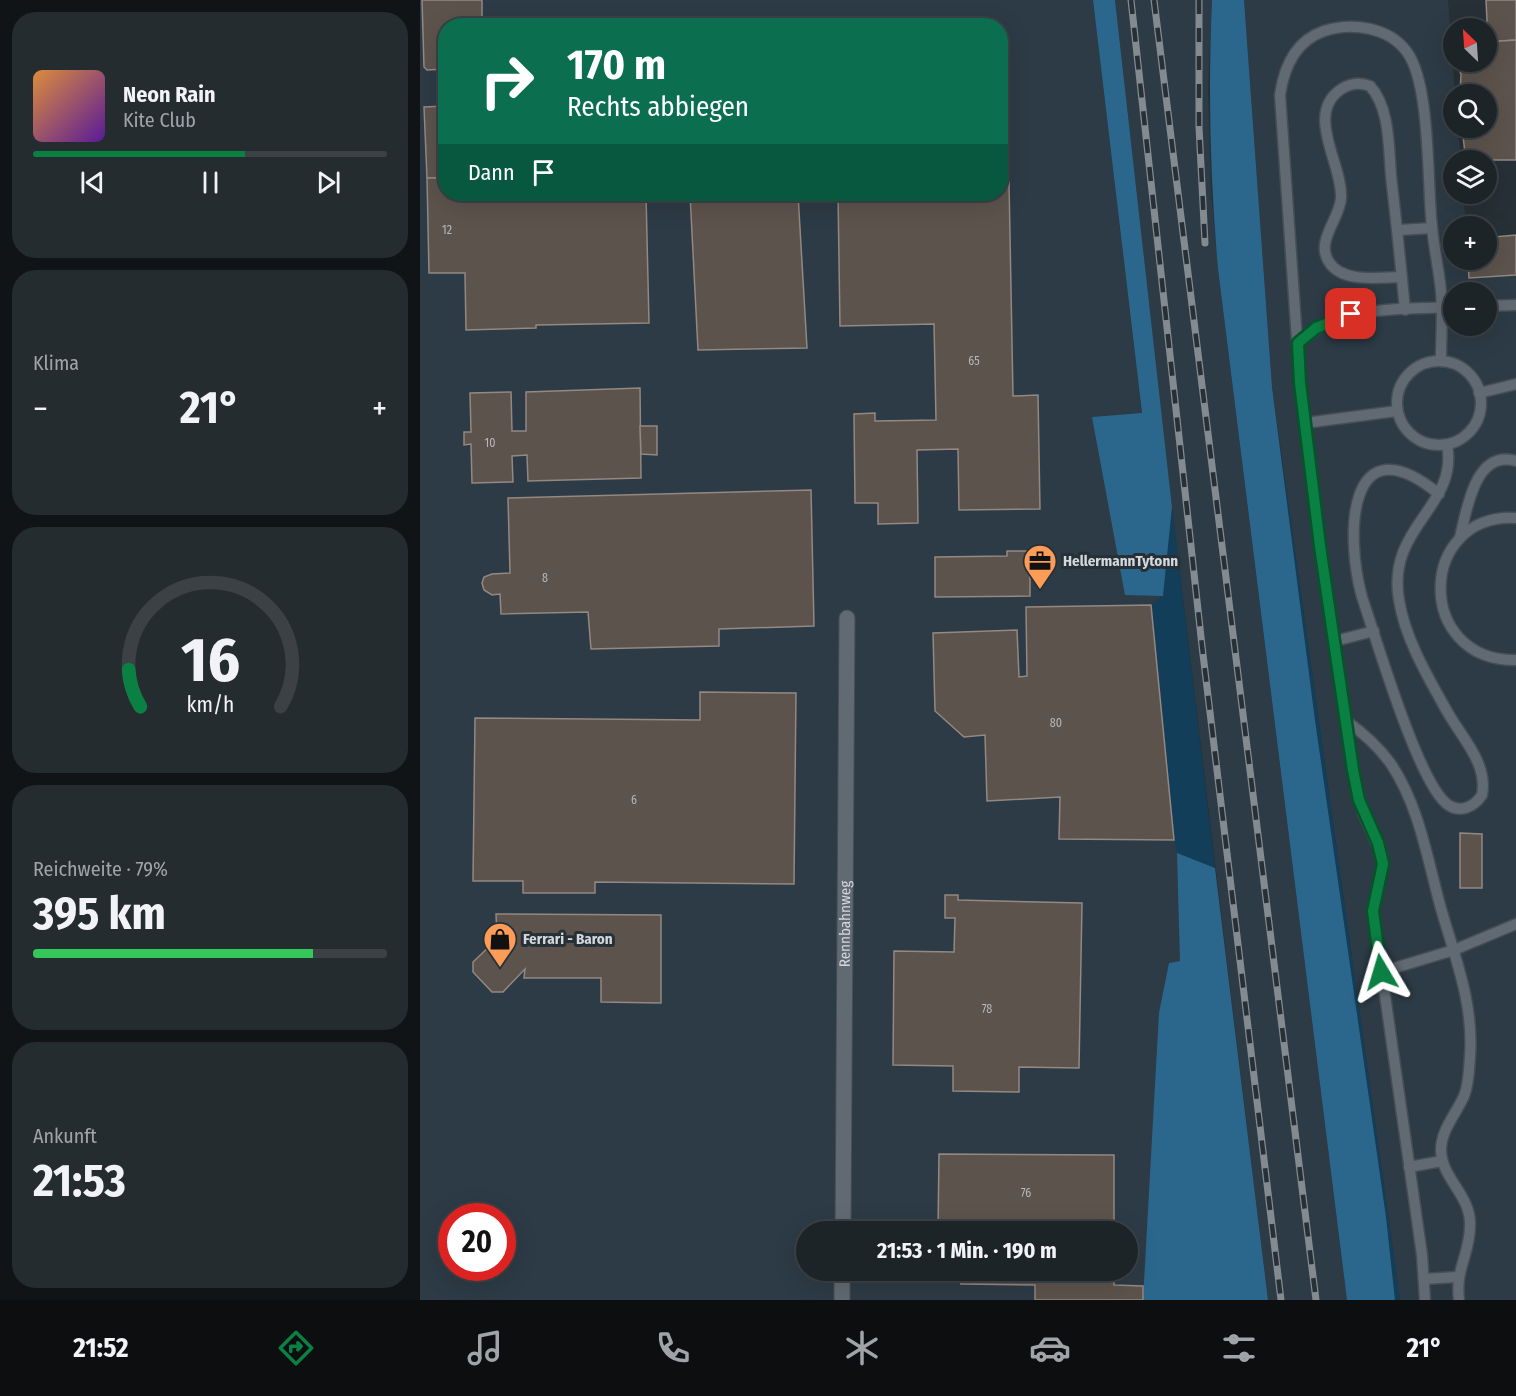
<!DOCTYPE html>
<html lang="de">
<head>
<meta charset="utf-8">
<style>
  body { margin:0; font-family:"Fira Sans Condensed",sans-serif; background:#252c30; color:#f1f3f6; height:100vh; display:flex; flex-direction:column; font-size:22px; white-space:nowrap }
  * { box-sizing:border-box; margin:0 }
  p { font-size:20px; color:#a0a4a8 }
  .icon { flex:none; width:33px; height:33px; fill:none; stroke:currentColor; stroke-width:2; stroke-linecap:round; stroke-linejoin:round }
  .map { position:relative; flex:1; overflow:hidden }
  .sheet { display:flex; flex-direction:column; gap:12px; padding:12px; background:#101416; width:420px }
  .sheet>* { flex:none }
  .guide { position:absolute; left:18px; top:18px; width:570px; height:183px; border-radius:24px; box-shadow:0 6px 24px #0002,0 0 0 2px #3b4145; background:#0b6e4f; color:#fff; overflow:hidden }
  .needle { width:39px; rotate:335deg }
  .tools { position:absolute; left:1023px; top:18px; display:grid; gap:12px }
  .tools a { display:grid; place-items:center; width:54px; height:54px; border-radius:50%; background:#1d2428; box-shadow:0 6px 24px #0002,0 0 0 2px #3b4145; font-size:30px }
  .speed { position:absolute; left:18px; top:1203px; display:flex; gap:12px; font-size:30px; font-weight:700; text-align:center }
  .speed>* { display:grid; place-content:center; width:78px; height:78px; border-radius:50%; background:#1d2428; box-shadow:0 6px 24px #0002,0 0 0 2px #3b4145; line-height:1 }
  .speed .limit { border:9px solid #d22; background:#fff; color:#111 }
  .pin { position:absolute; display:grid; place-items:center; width:51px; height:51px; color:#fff; margin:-26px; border-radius:12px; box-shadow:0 3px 9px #0006 }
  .me { position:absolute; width:66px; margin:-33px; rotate:353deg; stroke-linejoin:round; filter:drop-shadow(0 0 4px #0008) }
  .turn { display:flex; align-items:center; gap:21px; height:126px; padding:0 30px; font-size:27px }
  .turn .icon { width:78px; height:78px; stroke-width:2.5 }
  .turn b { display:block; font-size:42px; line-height:51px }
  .then { display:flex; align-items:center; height:57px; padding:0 30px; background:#0003; gap:12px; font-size:22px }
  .big { font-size:45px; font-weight:700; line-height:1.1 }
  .sheet .widget { flex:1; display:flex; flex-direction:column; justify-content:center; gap:9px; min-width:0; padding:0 21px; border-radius:24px; background:#252c30 }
  .sheet .dial { align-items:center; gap:0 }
  .dial svg { height:156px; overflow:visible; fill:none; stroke:#3b4145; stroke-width:7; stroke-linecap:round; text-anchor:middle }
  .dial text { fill:#f1f3f6; stroke:none }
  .song { display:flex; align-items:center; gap:18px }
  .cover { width:72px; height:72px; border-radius:9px; background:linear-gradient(135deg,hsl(30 70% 55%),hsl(270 70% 35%)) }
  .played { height:6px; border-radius:3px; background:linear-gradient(90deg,#0b8043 60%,#3b4145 60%) }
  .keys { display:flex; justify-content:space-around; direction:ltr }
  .heat { display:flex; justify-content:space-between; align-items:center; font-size:33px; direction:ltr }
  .charge { height:9px; border-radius:4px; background:linear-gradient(90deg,#34c759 79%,#3b4145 0) }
  .trip { position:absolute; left:376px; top:1221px; width:342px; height:60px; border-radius:30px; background:#1d2428; box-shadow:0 6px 24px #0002,0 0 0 2px #3b4145; font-weight:700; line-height:60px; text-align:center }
  .tabs { display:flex; height:96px; justify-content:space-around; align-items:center; background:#0c0e10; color:#a0a4a8 }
  .tabs .icon { width:42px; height:42px }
  .tabs .active { color:#0b8043 }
  .tabs b { font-size:27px; color:#f1f3f6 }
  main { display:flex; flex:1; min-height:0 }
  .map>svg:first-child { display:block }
  .built { fill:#2d3b46; fill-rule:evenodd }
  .green { fill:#133e59 }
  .forest { fill:#2b678d }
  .building { fill:#5d534d; stroke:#938882; stroke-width:1.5 }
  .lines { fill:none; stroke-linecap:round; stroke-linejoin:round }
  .lane-casing { stroke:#464e53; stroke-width:13 }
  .street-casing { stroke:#464e53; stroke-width:17 }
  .lane { stroke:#616a72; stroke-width:10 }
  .street { stroke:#616a72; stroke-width:15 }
  .rail-casing { stroke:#848b90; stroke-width:7 }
  .rail { stroke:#273036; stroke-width:4.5; stroke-dasharray:14; stroke-linecap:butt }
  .route-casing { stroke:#07532c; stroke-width:15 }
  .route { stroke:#0b8043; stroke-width:10 }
  .labels { text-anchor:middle; stroke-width:6; stroke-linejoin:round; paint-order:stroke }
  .number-label { font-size:12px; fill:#b5b7b8 }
  .poi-label { font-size:15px; font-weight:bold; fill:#d2d8dc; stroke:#273036; text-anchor:start }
  .street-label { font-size:15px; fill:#d2d8dc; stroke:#273036 }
</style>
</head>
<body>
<main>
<section class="sheet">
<div class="widget">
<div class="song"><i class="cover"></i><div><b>Neon Rain</b><p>Kite Club</p></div></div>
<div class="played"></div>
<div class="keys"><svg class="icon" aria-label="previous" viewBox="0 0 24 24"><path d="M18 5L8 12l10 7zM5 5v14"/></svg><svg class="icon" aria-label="pause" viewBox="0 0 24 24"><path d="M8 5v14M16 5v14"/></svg><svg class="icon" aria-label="next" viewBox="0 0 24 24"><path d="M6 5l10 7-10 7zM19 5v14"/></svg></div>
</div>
<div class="widget"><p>Klima</p>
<div class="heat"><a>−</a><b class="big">21°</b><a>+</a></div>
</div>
<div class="widget dial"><svg viewBox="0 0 100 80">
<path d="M14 69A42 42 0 1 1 86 69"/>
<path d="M14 69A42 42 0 0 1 8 50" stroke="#0b8043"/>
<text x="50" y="56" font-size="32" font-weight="700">16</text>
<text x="50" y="72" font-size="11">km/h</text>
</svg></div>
<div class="widget"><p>Reichweite · 79%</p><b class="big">395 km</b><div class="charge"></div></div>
<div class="widget"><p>Ankunft</p><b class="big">21:53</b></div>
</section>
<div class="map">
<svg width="1096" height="1300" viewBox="0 0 1096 1300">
  <rect width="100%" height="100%" fill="#273036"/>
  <g class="built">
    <path d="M0,0H673L786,958L749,963L742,1300H0ZM26,26H580V194H26ZM32,1216H82V1268H32ZM387,1232H708V1270H387Z"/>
    <polygon points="695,0 792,0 788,88 791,191 798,269 927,1300 848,1300 752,507"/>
    <path d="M824,0H1028L1035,94L1034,128H1038L1041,160H1034V194H1043L1046,226H1034V260H1048L1050,278L1096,275V1300H980L852,387ZM1034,292H1066V326H1034Z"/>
  </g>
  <g class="green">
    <polygon points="852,387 980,1300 975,1300 966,1217 895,720"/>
    <polygon points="752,507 795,868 757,853 754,840 731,605 743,595"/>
  </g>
  <g class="forest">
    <polygon points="673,0 695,0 752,507 743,596 705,595 672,417 722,413"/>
    <path d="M792,0H824L852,387L895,720L966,1217L975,1300H927L798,269C790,179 788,90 792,0Z"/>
    <polygon points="757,853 795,868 848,1300 723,1300 739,1013 749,963 760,961"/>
  </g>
  <g class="building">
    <polygon points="2,0 62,0 62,26 26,26 26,69 7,70 4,67"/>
    <polygon points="1066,0 1096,0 1096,40 1068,42"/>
    <polygon points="369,24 369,26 302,26"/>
    <polygon points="1096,40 1096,160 1053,160 1045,153 1042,128 1066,128 1066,94 1040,94 1041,74 1035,62 1066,62 1066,42"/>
    <polygon points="26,106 26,178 7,178 4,107"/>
    <polygon points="7,178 26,178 26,194 226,194 229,323 116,325 116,328 46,330 45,273 9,273"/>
    <polygon points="580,182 589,182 593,396 618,395 620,509 539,510 538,449 497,450 498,523 458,524 458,503 435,503 434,414 455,413 455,421 516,420 514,324 420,326 418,194 580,194"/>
    <polygon points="270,194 378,194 387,348 278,350"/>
    <polygon points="1074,230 1074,237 1096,235 1096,275 1049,278 1048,260 1066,260 1066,231"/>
    <polygon points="220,388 221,478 108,481 107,455 92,456 93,482 52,483 51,444 44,445 44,432 51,432 50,393 91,392 92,431 106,431 106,392"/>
    <polygon points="220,426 237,426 237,455 221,454"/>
    <polygon points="391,490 394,626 299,629 299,646 171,649 168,612 81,614 80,594 72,595 64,590 62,583 64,577 72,574 90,573 88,498"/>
    <polygon points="587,551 610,551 610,596 515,597 515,557 587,556"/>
    <polygon points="731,605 754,840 639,839 640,797 567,801 565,735 544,737 515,711 513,633 597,630 599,677 607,676 606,607"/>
    <polygon points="280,692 376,693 374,884 175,882 175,893 103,893 103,881 53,881 55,718 280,720"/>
    <polygon points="1040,833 1062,834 1062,888 1040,888"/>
    <polygon points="525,895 538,895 538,900 662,903 659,1068 599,1067 599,1092 533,1091 533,1066 473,1065 474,951 534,952 535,918 525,918"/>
    <polygon points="76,914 241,915 241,1003 181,1002 181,978 104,978 105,969 83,992 72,992 53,972 53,962 77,939"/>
    <polygon points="519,1154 694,1155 694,1232 518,1232"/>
    <polygon points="541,1270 694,1270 694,1285 723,1286 723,1300 615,1300 615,1285 541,1284"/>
  </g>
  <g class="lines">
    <defs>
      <g id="lane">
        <polyline points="979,230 1012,228"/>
        <path d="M982,277C961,277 923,284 909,262C895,241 920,219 921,198C923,165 885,115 920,90C930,83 940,82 950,86C972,110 968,155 972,185C977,227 981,268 985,310"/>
        <polyline points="1066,306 1096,305"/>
        <path d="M878,343C923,304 977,310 1034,307"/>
        <circle cx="1019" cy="403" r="42"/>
        <polyline points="1059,393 1096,384"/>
        <polyline points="885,423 977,411"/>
        <path d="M1019,494C927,419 925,536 942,597C956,638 998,782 1027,804C1040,814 1054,807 1062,795C1068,764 1043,739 1028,713C1009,679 985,639 979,600C966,526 1039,507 1027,445"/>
        <path d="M1096,518C997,513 994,661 1096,660"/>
        <path d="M1040,537C1047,509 1055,449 1096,461"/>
        <polyline points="915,641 954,631"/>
        <path d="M925,720C942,732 959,747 971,764C999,806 1007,857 1020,905C1034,955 1054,1003 1050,1056C1049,1069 1049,1084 1044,1096C1036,1114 1021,1130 1021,1150C1021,1178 1051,1195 1050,1225C1050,1255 1035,1268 1039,1300"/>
        <polyline points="961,972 1034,950 1096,924"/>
        <polyline points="989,1167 1022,1161"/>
        <polyline points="1004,1279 1037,1277"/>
        <path d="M1005,1300L1002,1255L953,911L963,864L962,855L943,813L933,770L900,546L880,383L860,95C864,67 875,41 904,31C932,22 969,27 987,52C1011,85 1007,184 1012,227C1014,249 1019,270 1021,291C1023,314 1021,337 1021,359"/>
      </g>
      <g id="street">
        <path id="s1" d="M423,1232L427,618"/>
        <polyline points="422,1300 422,1270"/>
      </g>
    </defs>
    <use href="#lane" class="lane-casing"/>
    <use href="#street" class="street-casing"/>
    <use href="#lane" class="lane"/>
    <use href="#street" class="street"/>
    <defs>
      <g id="rail">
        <polyline points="711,0 782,646 861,1300"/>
        <polyline points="734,0 896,1300"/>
        <polyline points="779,0 779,127 785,243"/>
      </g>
    </defs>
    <use href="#rail" class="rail-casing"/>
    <use href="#rail" class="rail"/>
  </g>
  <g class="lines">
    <defs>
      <polyline id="route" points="931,314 896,328 878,343 880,383 900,546 933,770 939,800 958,843 963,864 953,911 961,972"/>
    </defs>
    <use href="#route" class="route-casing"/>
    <use href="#route" class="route"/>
  </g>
  <defs>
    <symbol id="office-pin" viewBox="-11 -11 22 30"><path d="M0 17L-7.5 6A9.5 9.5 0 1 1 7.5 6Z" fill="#fd9c57" stroke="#273036"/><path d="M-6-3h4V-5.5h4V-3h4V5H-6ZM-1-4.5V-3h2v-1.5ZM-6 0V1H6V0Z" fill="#111"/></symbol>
    <symbol id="shop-pin" viewBox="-11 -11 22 30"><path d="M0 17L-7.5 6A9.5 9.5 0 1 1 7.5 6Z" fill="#fd9c57" stroke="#273036"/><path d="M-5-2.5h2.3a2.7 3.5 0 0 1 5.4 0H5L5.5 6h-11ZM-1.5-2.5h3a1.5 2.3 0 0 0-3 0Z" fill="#111"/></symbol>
  </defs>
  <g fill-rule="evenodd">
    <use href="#office-pin" x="601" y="542" width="38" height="52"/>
    <use href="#shop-pin" x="61" y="920" width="38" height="52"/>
  </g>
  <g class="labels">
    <g class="number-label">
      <text x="27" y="234">12</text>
      <text x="554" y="365">65</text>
      <text x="70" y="447">10</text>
      <text x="125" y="582">8</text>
      <text x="636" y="727">80</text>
      <text x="214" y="804">6</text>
      <text x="567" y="1013">78</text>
      <text x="606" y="1197">76</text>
    </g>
    <g class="poi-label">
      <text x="643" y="566">HellermannTytonn</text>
      <text x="103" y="944">Ferrari - Baron</text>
    </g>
    <g class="street-label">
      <text dy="5" stroke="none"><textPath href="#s1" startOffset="308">Rennbahnweg</textPath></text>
    </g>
  </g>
</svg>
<div class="tools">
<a><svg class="needle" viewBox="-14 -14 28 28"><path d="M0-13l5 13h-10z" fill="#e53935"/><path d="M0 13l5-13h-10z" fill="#a0a4a8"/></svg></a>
<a><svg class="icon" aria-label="search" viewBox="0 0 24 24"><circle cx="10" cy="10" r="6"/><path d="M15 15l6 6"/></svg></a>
<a><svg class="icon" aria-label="layers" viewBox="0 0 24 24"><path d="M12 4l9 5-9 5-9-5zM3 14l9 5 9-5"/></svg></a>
<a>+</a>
<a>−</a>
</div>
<div class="speed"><div class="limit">20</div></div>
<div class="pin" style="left:931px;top:314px;background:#d93025"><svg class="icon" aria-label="arrive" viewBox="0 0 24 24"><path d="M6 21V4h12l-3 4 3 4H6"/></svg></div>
<svg class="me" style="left:961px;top:972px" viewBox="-20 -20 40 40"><path d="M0-17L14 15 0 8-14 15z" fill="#0b8043" stroke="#fff" stroke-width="4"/></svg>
<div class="trip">21:53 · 1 Min. · 190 m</div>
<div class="guide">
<div class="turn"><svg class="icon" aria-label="right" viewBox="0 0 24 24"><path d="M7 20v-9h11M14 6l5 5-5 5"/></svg><div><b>170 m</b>Rechts abbiegen</div></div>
<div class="then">Dann<svg class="icon" aria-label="arrive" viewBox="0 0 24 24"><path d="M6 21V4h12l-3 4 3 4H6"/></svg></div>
</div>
</div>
</main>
<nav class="tabs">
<b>21:52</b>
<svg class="icon active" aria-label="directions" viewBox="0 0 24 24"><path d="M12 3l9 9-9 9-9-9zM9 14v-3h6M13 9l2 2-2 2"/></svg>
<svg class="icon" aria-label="music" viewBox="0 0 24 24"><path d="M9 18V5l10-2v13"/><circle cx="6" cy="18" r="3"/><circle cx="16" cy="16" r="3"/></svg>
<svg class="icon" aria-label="phone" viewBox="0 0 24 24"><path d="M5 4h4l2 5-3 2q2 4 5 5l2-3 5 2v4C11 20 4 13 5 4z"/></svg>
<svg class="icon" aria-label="climate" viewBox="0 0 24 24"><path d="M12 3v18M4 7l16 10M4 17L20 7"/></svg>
<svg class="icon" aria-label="car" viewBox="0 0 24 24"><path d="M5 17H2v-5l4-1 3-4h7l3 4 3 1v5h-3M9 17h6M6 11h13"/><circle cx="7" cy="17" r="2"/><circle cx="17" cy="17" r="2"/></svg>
<svg class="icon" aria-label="filters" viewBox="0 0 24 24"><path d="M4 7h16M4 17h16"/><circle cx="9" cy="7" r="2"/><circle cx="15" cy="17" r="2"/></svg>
<b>21°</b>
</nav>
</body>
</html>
